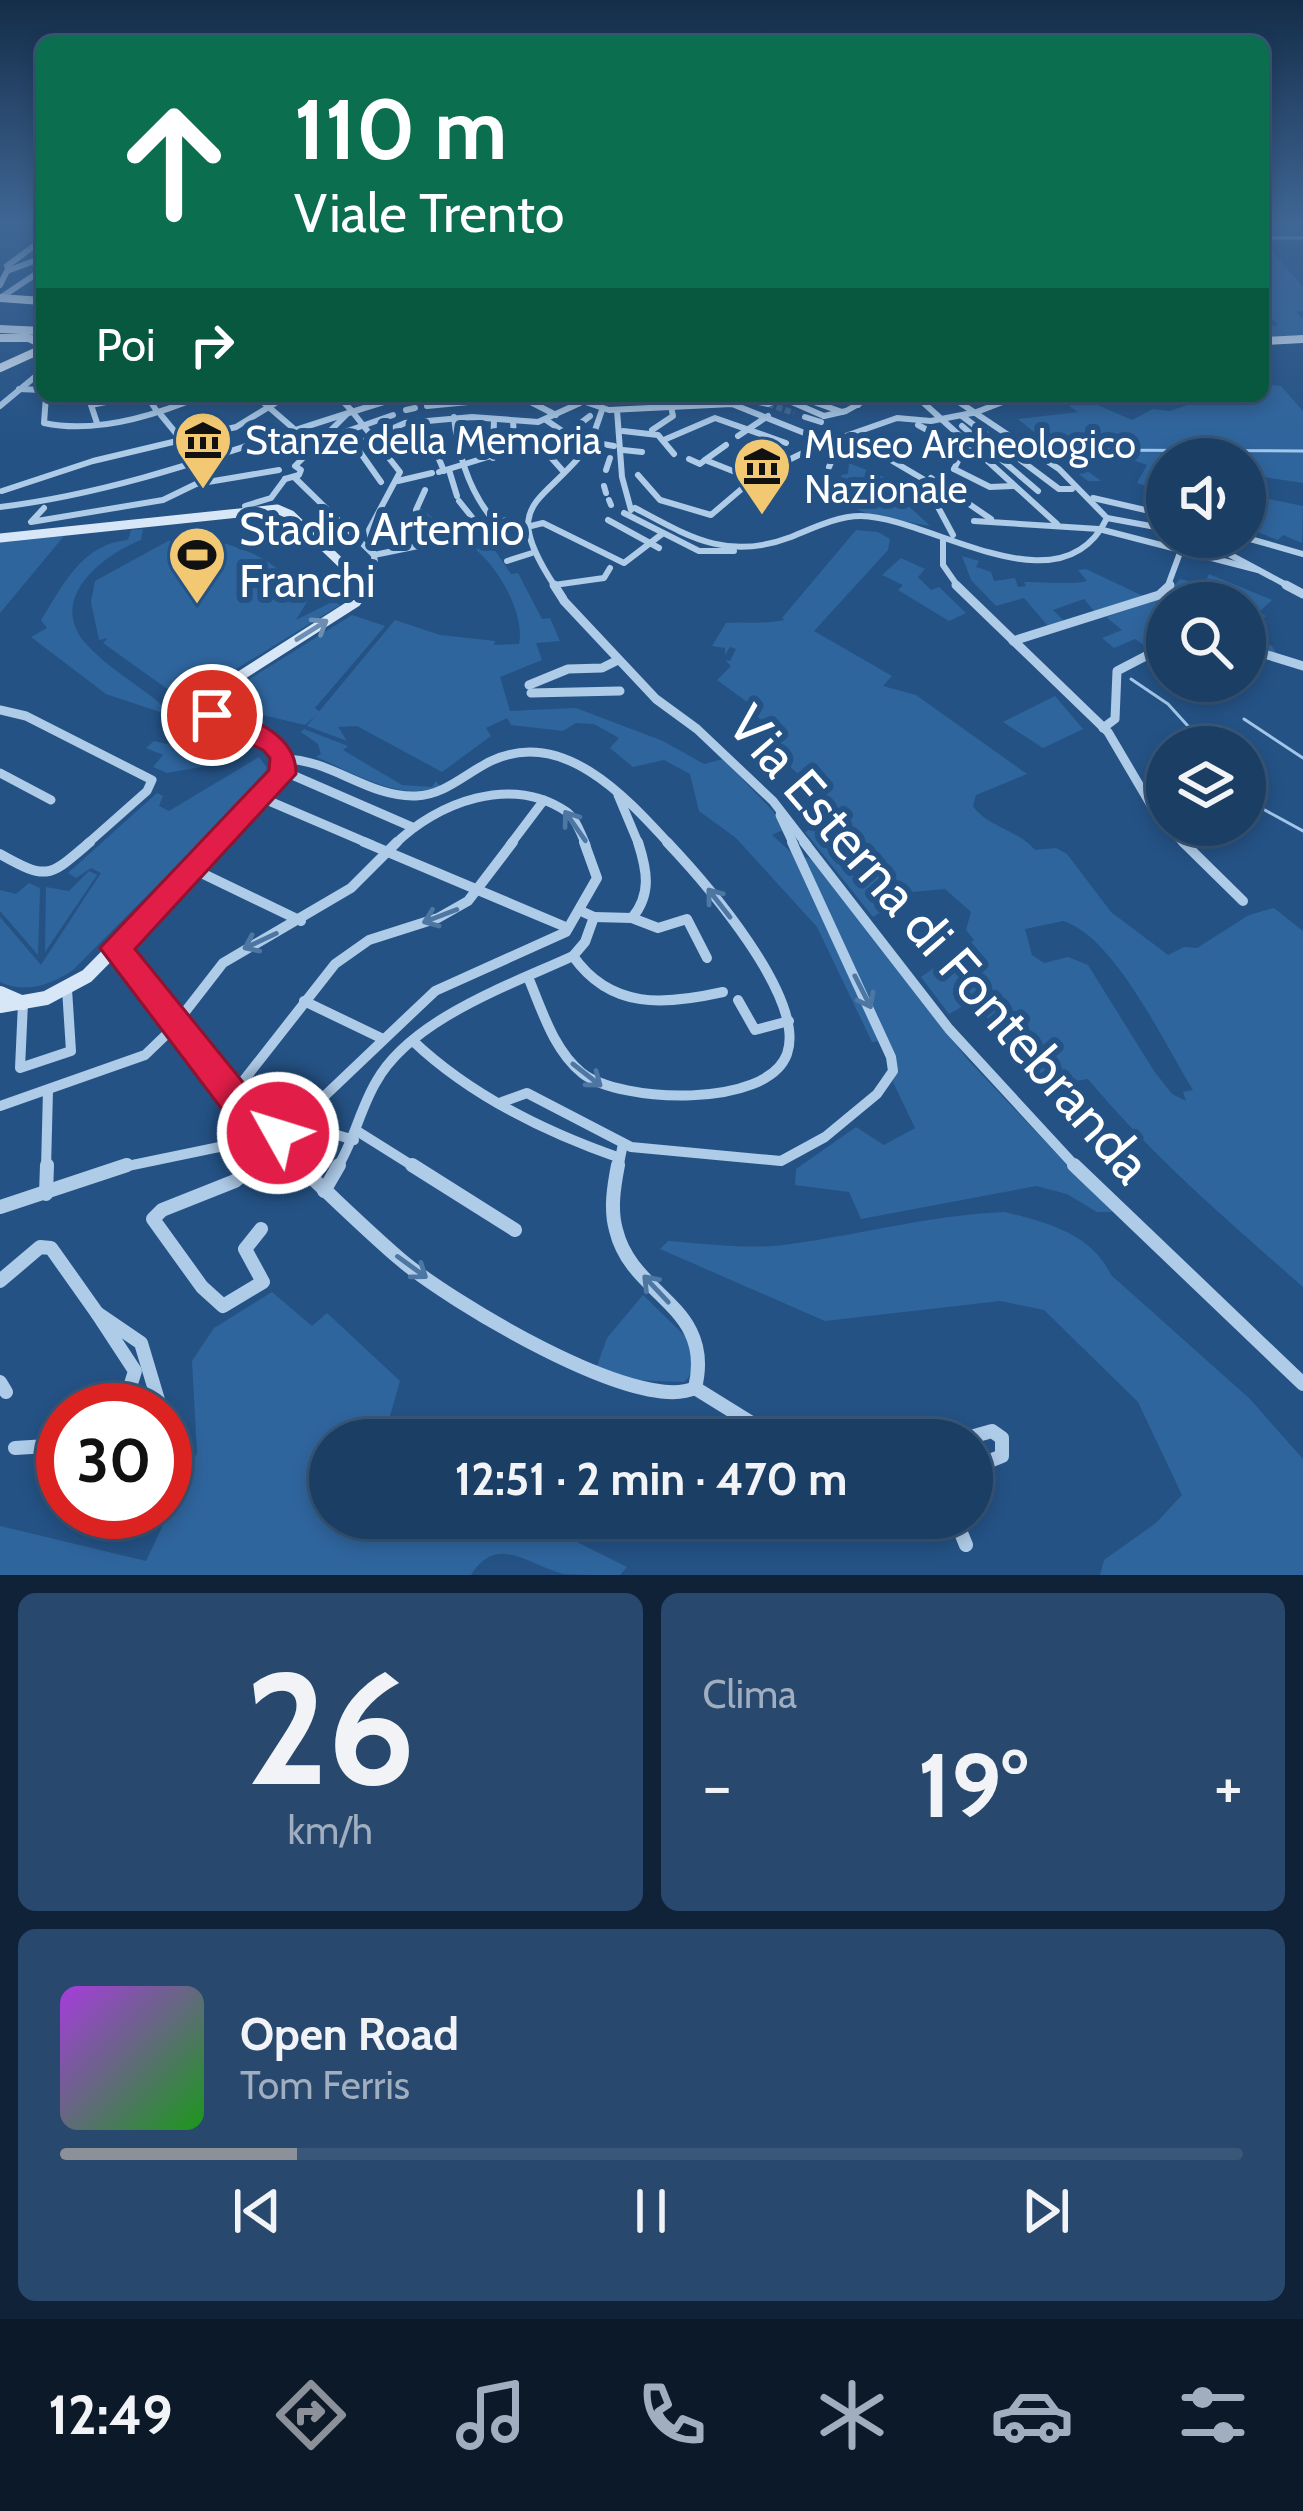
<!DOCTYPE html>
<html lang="it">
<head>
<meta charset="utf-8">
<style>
  body { margin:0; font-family:Cabin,sans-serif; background:#28496d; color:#f1f3f6; height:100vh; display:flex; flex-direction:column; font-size:45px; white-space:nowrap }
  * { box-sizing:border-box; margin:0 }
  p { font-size:39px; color:#a0aebf }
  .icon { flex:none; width:66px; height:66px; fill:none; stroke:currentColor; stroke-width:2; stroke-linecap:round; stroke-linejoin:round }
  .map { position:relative; height:1575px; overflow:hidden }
  .details { display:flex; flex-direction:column; gap:18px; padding:18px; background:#0f2237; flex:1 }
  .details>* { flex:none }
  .hud { position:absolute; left:36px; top:36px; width:1233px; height:366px; border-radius:18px; box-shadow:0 6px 18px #0003,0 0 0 3px #395778; background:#0b6e4f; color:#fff; overflow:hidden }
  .tools { position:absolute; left:1146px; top:438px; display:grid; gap:24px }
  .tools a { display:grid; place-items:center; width:120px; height:120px; border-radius:50%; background:#1b3e64; box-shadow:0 6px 18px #0003,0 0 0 3px #395778; font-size:60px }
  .speed { position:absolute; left:36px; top:1383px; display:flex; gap:24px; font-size:60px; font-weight:700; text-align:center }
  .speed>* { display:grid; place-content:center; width:156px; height:156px; border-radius:50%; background:#1b3e64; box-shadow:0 6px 18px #0003,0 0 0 3px #395778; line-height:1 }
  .speed .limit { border:18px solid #d22; background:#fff; color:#111 }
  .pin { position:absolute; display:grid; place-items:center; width:102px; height:102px; color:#fff; margin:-51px; border:6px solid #fff; border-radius:50%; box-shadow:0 3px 12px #0007 }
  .me { position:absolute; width:132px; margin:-66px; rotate:309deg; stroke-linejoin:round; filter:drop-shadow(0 0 9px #0008) }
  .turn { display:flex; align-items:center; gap:42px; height:252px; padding:0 60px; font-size:54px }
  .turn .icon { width:156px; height:156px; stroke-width:2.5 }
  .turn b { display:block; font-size:84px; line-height:102px }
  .then { display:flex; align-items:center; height:114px; padding:0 60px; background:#0003; gap:24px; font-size:45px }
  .big { font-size:90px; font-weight:700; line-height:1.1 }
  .details .widget { flex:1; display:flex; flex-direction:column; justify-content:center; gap:18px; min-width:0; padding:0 42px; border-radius:18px; background:#28496d }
  .details .dial { align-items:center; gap:0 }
  .dial b { font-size:156px; line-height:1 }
  .song { display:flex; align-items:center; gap:36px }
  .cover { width:144px; height:144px; border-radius:18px; background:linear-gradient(135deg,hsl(280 70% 55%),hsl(120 70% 35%)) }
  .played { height:12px; border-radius:6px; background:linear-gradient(90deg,#8c9099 20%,#395778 20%) }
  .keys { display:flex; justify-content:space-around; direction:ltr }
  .heat { display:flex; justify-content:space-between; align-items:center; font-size:66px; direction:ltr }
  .details .tiles { flex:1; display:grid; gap:18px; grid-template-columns:1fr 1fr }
  .widget:last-child { grid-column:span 2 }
  .trip { position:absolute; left:309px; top:1419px; width:684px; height:120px; border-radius:60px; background:#1b3e64; box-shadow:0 6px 18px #0003,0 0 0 3px #395778; font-weight:700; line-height:120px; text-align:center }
  .dock { display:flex; height:192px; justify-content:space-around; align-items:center; background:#0b1928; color:#a0aebf }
  .dock .icon { width:84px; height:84px }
  .dock .active { color:#8c9099 }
  .dock b { font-size:54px; color:#f1f3f6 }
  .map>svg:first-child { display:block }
  .green { fill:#2f659d; fill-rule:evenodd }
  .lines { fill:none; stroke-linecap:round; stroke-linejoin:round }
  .stream { stroke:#a2c6e9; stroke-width:3 }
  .street-tunnel { stroke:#456c97; stroke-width:6; stroke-dasharray:6 3; stroke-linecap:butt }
  .street-far3 { stroke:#aecbe8; stroke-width:6 }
  .street-far2 { stroke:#aecbe8; stroke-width:9 }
  .street-far1 { stroke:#aecbe8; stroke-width:10 }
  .street { stroke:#aecbe8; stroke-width:14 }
  .secondary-far3 { stroke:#d8e7f7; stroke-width:8 }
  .secondary-far2 { stroke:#d8e7f7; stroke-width:9 }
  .secondary-far1 { stroke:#d8e7f7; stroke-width:10 }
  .secondary { stroke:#d8e7f7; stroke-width:14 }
  .oneway { stroke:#6c8eb3 }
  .oneway2 { stroke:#4d76a3 }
  .route { fill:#e11d48; stroke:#92132f; stroke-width:3 }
  .labels { text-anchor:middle; stroke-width:12; stroke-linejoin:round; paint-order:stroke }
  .far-poi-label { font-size:39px; fill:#fff; stroke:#245285; text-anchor:start }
  .poi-label { font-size:45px; fill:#fff; stroke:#245285; text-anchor:start }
  .near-street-label { font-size:54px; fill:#fff; stroke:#245285 }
</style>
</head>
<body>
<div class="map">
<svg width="1303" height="1575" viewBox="0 0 1303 1575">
  <rect width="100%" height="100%" fill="#245285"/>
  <g class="green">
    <polygon points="1263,222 1303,222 1303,241 1264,242 1303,287 1303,311 1297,312 1303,319 1303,336 1269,338 1263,327 1278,325 1263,310"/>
    <polygon points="1263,384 1281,386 1303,411 1303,483 1245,474 1245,459 1167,459 1167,503 1160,501 1165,492 1137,483 1147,465 1127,458 1104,460 1076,452 1064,454 1101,481 1088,481 1045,449 1052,447 1018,419 1078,412 1069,406 1078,402 1071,397 1056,401 1046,396 1077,396 1132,420 1153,409 1170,411 1213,396 1263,396"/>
    <polygon points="849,463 889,479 895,487 907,486 909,491 897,495 930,526 870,515 836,500 830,487 842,479 841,475 848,474"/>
    <polygon points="1245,494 1303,506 1302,543 1283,535 1278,540 1252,530 1245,532"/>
    <path d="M419,507L450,531L490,543L511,574L518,573L542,619L550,618L560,641L536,643L542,660L500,677L510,711L576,708L663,741L704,764L723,759L773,811L783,830L772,835L793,854L881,1041L872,1042L817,927L736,838L699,811L690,774L664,760L633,767L610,748L619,738L594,724L576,723L563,731L511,725L507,718L486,728L491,736L442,772L357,726L338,727L347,741L307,726L395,620L440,635L495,641L494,645L519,644C526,614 495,560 469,545C456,538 445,544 432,535Z"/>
    <path d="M143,529L141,540C101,556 45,600 88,646C109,669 139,685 163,706L160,712L106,694L31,637L47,628L41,620C64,584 82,544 128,540L131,530Z"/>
    <path d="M856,530L878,532L890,539L888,550L814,631L892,676L883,686L916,695L1027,774L976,795L973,806C987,827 1017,829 1035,850L1056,848L1067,854L1111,912L1168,955L1184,947L1197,948L1249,915L1274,908L1303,931V1287C1227,1220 1153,1157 1088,1079L1048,1085L972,1001L949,1014L921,977L974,940L966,930L971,912L945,889L911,892L873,917L805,832L841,811L781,759L770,742L772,730L751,711L754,707L717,680L731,666L725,660L730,661L736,649L730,647L725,655V648L712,646L726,623C748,621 759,625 785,620L782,618ZM1063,921C1114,936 1164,1043 1193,1090L1183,1092L1186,1101L1172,1094L1154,1071L1088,965L1068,957L1044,963L1032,955L1025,929Z"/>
    <polygon points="64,536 0,613 0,541"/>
    <path d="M189,538C240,542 277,559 308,600L296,620L334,601L340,605L184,701L103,643L108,638L99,640L91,602L95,581L168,541Z"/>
    <path d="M962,556L979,561L976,567L991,572L994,581L1015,578L1018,587L1026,586L1024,582C1041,582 1075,585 1087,581L1078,570L1086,569L1143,596L1094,611L1084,599L1053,610L1064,621L1048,626L1024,598L996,606L971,580Z"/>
    <polygon points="901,558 925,569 918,577 931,590 939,587 966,613 949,621 898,590 903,585 882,575"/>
    <polygon points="1209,574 1272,600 1259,612 1266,616 1260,621 1260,643 1272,646 1278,656 1245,646 1245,603 1167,603 1167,643 1147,647 1135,639 1114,648 1102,638 1122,630 1106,617 1165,597 1180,579 1204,585"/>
    <polygon points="352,615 385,626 315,708 320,712 305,725 228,707 226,700 232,690"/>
    <polygon points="1055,696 1083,729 1043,748 1003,722"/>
    <path d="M304,729L348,746L343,750L402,785L432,787L436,781L440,786C400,803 353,772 316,757L321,754L318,744L301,732Z"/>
    <polygon points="154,741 235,760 236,761 167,773 153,767 163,755 146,748"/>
    <path d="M259,757L267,768L261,781L73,970C51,985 25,994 0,982V917L41,965L101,873L91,868L76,878L68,873L157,793L163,796L159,806L169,811Z"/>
    <polygon points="801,856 811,859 968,1060 1112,1212 1097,1212 1067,1194 1036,1186 861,1219 849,1192 795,1185 796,1169 856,1127 884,1145 915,1128 893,1082 895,1064 879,1018"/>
    <polygon points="89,871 97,875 45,952 46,887 69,891"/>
    <polygon points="29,883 40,888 38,955 0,911 0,890 16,894"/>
    <path d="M1005,1212C1047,1223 1091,1233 1111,1275L1250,1399L1303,1459V1575H1100L1104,1560L1156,1523L1182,1495L1138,1402L1044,1310L1000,1301L825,1321L660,1249L668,1241C709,1244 750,1250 791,1244C863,1234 931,1215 1005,1212Z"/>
    <path d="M272,1292L312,1326L327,1313L400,1381L383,1440H330V1518H492L551,1529L627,1567L620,1575C603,1575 579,1575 563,1574C529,1565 497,1533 471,1575H0V1526L146,1561L197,1453L192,1361L214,1328Z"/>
    <path d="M643,1295L690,1341C695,1354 695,1373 684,1382L633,1380L597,1366L607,1338Z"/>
  </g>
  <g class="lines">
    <g class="stream">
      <polyline points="1263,238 1303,238"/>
      <polyline points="1064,450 1303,451"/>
      <polyline points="1131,679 1168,704 1207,747"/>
      <polyline points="1244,719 1303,758"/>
      <polyline points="1245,791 1263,809 1303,831"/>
    </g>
    <polyline class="street-tunnel" points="768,404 794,413"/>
    <g class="street-far3">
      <polyline points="7,266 42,240"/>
      <polyline points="0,285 7,271 42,258"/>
      <polyline points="0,298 42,270"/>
      <polyline points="19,389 42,390"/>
      <path d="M46,396L44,423C95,434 154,416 201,396"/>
      <polyline points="147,396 156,410"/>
      <polyline points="256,396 293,428"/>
      <polyline points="338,396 351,410"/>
      <polyline points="568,396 609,410 732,404 832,444 884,456 923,479 953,535"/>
      <polyline points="608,396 618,396"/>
      <polyline points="778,396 824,416"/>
      <polyline points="797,396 842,412"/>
      <polyline points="838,396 858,405"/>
      <polyline points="916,396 1057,524"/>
      <polyline points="950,396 1059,469 1107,518"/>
      <polyline points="759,402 768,404 781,397"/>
      <polyline points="0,406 42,371"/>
      <polyline points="427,406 521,397 556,415"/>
      <polyline points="351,410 400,472 369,530 375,562 365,579"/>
      <polyline points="406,410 415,408"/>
      <polyline points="617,410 622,477 631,510"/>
      <polyline points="974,413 1018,396"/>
      <polyline points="161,415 184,443"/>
      <polyline points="824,416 846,411 873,396"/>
      <polyline points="962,416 1059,489 1072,489"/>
      <path d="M454,417C458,456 469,492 495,522L509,520L526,535"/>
      <polyline points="805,417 821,422"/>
      <polyline points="546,420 574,439 614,446"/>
      <polyline points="423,421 444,471"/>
      <polyline points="513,421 515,451"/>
      <polyline points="97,423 91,405 135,396"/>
      <polyline points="918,425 942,438 959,459 954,469"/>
      <polyline points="577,426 590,416"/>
      <polyline points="962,426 1038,491"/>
      <polyline points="652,430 673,416 671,406"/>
      <polyline points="623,431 658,435 674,454"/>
      <polyline points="738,436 768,416"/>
      <polyline points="592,439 602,410"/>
      <polyline points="666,439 715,418 786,443"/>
      <polyline points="322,440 393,415"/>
      <polyline points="539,444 563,471"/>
      <polyline points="623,450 642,452"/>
      <polyline points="880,455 893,441 884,436"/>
      <polyline points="493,458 494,419"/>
      <polyline points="689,459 700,464 705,460 753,479"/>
      <polyline points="705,460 726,445"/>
      <polyline points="829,467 838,446"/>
      <polyline points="954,469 990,487 1013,486"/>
      <polyline points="449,470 457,496"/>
      <polyline points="606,470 610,458"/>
      <polyline points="439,472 566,433"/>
      <polyline points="638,475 660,500 711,515 758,475 817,446 897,418 931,421 972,413"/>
      <polyline points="294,477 374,555"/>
      <polyline points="931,478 991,519"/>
      <polyline points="285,479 299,475 301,470 295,466 347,414"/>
      <polyline points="398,481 432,473"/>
      <polyline points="381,482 355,445 405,423 472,417 538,422 580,403"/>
      <polyline points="604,486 606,493"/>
      <polyline points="2,491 93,461 236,427 287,396"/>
      <polyline points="1093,498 1167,515"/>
      <polyline points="609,500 611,505"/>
      <polyline points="459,501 479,526 495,522"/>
      <polyline points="245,506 271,498 285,479"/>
      <path d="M0,507C140,490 269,435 404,396"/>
      <polyline points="44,508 31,522 163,500 196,484 279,470"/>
      <path d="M635,508C691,538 728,561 791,537C813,528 837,516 861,516C930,517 1061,614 1107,518"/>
      <polyline points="624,513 699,551 734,551"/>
      <polyline points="1107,518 1167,529"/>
      <polyline points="608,520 659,548"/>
      <polyline points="974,521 1099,529 1258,570"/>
      <polyline points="527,527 543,523 624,563 662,534"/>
      <polyline points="1197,537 1292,588"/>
      <polyline points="1243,537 1303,554"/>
      <polyline points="943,540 943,565 959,588"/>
      <polyline points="374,555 428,544 416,510 425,490"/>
      <polyline points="507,561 532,553"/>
      <polyline points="554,585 604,578 610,568"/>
      <path d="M556,588C497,499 543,507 590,444"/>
      <polyline points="1167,588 1181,550"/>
    </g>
    <g class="street-far2">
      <polyline points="554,585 563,599"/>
      <polyline points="956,585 1106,730"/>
      <polyline points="1286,585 1303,594"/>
      <polyline points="564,601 656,699 697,729 773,801 807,845"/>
      <polyline points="1013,641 1159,595 1170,585"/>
      <polyline points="1245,648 1303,666"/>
      <polyline points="529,685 568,669 602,668 618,660"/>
      <polyline points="531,693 620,691"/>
      <polyline points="0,710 26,716 152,780 147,791 86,845"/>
      <polyline points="1103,728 1115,719 1117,671 1167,645"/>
      <polyline points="1108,732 1158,817 1186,845"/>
      <path d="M284,759C331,759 369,798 416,796C445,795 466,773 491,761C563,727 626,797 670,845"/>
      <polyline points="283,771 412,827"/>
      <polyline points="0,773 51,800"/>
      <polyline points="618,795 639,845"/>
      <polyline points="262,798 372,845"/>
      <polyline points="780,815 794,845"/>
      <path d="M394,845C437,802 512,774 567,812C576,819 581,834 586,845"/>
      <polyline points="510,845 544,800"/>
    </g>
    <g class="street-far1">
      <polyline points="364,842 568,928"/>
      <polyline points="804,842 949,1029 1077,1168"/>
      <polyline points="1183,842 1243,901"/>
      <path d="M0,854C48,881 49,877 90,842"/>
      <polyline points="193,869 301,921"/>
      <path d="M594,917L632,918C652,894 647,870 638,842"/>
      <polyline points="632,918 658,928 687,919 707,958"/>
      <polyline points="116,948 259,1129 301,1168"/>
      <path d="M573,956C611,1010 665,1005 723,992"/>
      <path d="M528,977C542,1010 553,1049 582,1073C620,1103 767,1109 787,1054C807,998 703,880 667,842"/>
      <polyline points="738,1000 755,1030 789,1021"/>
      <polyline points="304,1001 381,1038"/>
      <polyline points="23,1003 20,1068 71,1051 67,989"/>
      <path d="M413,1041C471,1096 545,1132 620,1158"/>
      <polyline points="233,1094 335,964 369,940 438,918 468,901 513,842"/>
      <polyline points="502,1102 527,1093 631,1147 781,1161 825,1137 877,1094 893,1071 891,1057 792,842"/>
      <polyline points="0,1106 145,1055 171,1030 223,963 351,888 397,842"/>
      <polyline points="357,1131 416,1168"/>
      <polyline points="293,1162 317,1129 354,1140"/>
      <polyline points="46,1168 48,1090"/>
      <polyline points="118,1168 267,1137 295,1124 435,991 566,932 597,878 584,842"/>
      <polyline points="251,1168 277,1147"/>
      <path d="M337,1168C354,1141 360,1109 376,1082C411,1019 510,985 573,956L585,942L594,917L581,911"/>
      <polyline points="618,1168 623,1144"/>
    </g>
    <g class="street">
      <polyline points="255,1165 235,1181 162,1210 153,1219 202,1287 223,1306 263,1282 245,1249 261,1229"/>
      <path d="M298,1165C332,1196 365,1229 400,1259C448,1300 637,1415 695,1388"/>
      <polyline points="412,1165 515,1230"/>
      <path d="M618,1165C614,1186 610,1209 616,1230C632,1297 715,1305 695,1388"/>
      <polyline points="1074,1165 1303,1384"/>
      <polyline points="324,1191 339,1165"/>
      <polyline points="46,1194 47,1165"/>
      <polyline points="0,1207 127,1165"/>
      <polyline points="0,1281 40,1247 51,1248 97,1313 141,1343 161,1410"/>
      <polyline points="97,1313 135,1371 129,1390 113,1410"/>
      <polyline points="0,1382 6,1392"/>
      <polyline points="695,1388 779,1440"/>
      <polyline points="960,1440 992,1431 1002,1438 1002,1456 972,1468"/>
      <polyline points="15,1448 63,1445"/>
      <polyline points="955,1518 966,1545"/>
    </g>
    <g class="secondary-far3">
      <polyline points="0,298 42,301"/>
      <polyline points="0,329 42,331"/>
      <polyline points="0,338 29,338 42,344"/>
      <polyline points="1263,341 1303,339"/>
      <polyline points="0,368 42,349"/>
    </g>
    <polyline class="secondary-far2" points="0,538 277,509 291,515 367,588"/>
    <polyline class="secondary-far1" points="216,845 278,781 284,764 271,744 211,713 211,700 223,687 356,602 368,585"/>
    <g class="secondary">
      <polyline points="0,993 23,1003"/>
      <polyline points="0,1006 46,998 87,976 219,842"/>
    </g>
  </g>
  <defs><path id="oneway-shaft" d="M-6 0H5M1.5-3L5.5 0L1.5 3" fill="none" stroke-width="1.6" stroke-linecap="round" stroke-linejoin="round" transform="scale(3)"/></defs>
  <use class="oneway" href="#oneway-shaft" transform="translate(312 630) rotate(-32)"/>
  <g class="oneway2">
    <use href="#oneway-shaft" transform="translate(575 826) rotate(-125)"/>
    <use href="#oneway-shaft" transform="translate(719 903) rotate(-128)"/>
    <use href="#oneway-shaft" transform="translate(440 916) rotate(159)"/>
    <use href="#oneway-shaft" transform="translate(260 941) rotate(155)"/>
    <use href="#oneway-shaft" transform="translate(863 992) rotate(63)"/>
    <use href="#oneway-shaft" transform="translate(587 1075) rotate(38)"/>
    <use href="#oneway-shaft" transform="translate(412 1267) rotate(36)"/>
    <use href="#oneway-shaft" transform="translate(656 1289) rotate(-133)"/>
  </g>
  <linearGradient id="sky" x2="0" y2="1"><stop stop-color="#142d49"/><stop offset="0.5" stop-color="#3f6694"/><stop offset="1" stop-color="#3f6694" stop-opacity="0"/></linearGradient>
  <rect width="1303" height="443" fill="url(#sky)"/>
  <path class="route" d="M212,706C247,716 297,733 296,774L135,949L271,1117L290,1121L295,1133L290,1145L267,1155L246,1141L100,948L269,770L270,758L263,750L203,721L200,715Z"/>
  <defs>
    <symbol id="museum-pin" viewBox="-11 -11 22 30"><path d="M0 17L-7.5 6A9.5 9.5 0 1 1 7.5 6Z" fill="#f3c872" stroke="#245285"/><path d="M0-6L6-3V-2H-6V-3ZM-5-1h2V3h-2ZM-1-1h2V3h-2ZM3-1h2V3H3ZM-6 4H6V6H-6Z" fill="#111"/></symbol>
    <symbol id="stadium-pin" viewBox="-11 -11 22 30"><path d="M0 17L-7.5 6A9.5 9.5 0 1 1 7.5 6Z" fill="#f3c872" stroke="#245285"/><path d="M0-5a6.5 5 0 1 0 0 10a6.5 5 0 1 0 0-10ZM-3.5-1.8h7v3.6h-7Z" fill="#111"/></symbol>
  </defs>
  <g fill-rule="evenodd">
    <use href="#museum-pin" x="170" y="407" width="66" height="90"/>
    <use href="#museum-pin" x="729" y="433" width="66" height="90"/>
    <use href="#stadium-pin" x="164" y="522" width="66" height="90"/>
  </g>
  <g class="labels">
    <g class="far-poi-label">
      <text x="245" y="454">Stanze della Memoria</text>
      <text x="804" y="458">Museo Archeologico<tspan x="804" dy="45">Nazionale</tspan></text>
    </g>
    <g class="poi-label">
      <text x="239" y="545">Stadio Artemio<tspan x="239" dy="52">Franchi</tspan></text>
    </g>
    <g class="near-street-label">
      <text transform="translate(940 944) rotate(49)" y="19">Via Esterna di Fontebranda</text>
    </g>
  </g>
</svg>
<div class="tools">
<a><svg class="icon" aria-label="sound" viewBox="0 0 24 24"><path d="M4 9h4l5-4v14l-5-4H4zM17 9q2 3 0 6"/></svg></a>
<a><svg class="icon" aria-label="search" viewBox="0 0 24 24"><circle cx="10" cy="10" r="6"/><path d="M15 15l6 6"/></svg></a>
<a><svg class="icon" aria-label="layers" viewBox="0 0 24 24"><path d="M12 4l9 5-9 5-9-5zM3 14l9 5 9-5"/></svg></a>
</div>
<div class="speed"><div class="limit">30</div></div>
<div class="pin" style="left:212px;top:715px;background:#d93025"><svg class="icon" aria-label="arrive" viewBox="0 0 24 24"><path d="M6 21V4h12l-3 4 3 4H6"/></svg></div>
<svg class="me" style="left:278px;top:1133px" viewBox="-20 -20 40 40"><circle r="17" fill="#e11d48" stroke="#fff" stroke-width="3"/><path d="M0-11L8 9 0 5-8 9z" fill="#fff"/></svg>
<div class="trip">12:51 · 2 min · 470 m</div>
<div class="hud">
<div class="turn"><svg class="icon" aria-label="ahead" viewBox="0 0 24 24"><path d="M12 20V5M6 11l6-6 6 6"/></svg><div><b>110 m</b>Viale Trento</div></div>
<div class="then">Poi<svg class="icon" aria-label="right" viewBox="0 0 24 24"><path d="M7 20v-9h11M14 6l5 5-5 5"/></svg></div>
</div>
</div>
<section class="details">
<div class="tiles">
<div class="widget dial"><b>26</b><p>km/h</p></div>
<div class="widget"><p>Clima</p>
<div class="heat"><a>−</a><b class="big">19°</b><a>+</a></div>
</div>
<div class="widget">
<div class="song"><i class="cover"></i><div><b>Open Road</b><p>Tom Ferris</p></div></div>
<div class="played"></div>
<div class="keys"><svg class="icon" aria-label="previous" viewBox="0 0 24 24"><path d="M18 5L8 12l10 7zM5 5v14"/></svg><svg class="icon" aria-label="pause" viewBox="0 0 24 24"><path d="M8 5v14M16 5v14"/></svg><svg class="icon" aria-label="next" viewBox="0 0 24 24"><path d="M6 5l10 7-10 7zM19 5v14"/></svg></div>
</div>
</div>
</section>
<nav class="dock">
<b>12:49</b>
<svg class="icon active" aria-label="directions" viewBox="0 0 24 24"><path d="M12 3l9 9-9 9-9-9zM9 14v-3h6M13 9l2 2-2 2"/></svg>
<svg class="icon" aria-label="music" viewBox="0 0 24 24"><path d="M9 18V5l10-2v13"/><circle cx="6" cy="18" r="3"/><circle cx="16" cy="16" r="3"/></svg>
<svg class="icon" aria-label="phone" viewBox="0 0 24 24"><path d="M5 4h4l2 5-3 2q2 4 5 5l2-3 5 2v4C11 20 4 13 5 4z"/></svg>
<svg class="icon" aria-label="climate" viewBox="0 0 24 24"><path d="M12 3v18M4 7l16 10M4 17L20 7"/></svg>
<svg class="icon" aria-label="car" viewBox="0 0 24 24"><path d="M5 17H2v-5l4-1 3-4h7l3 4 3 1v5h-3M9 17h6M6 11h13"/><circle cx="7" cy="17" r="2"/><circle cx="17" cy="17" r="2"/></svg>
<svg class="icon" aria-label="filters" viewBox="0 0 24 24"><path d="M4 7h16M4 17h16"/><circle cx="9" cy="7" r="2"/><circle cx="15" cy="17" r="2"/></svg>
</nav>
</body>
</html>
